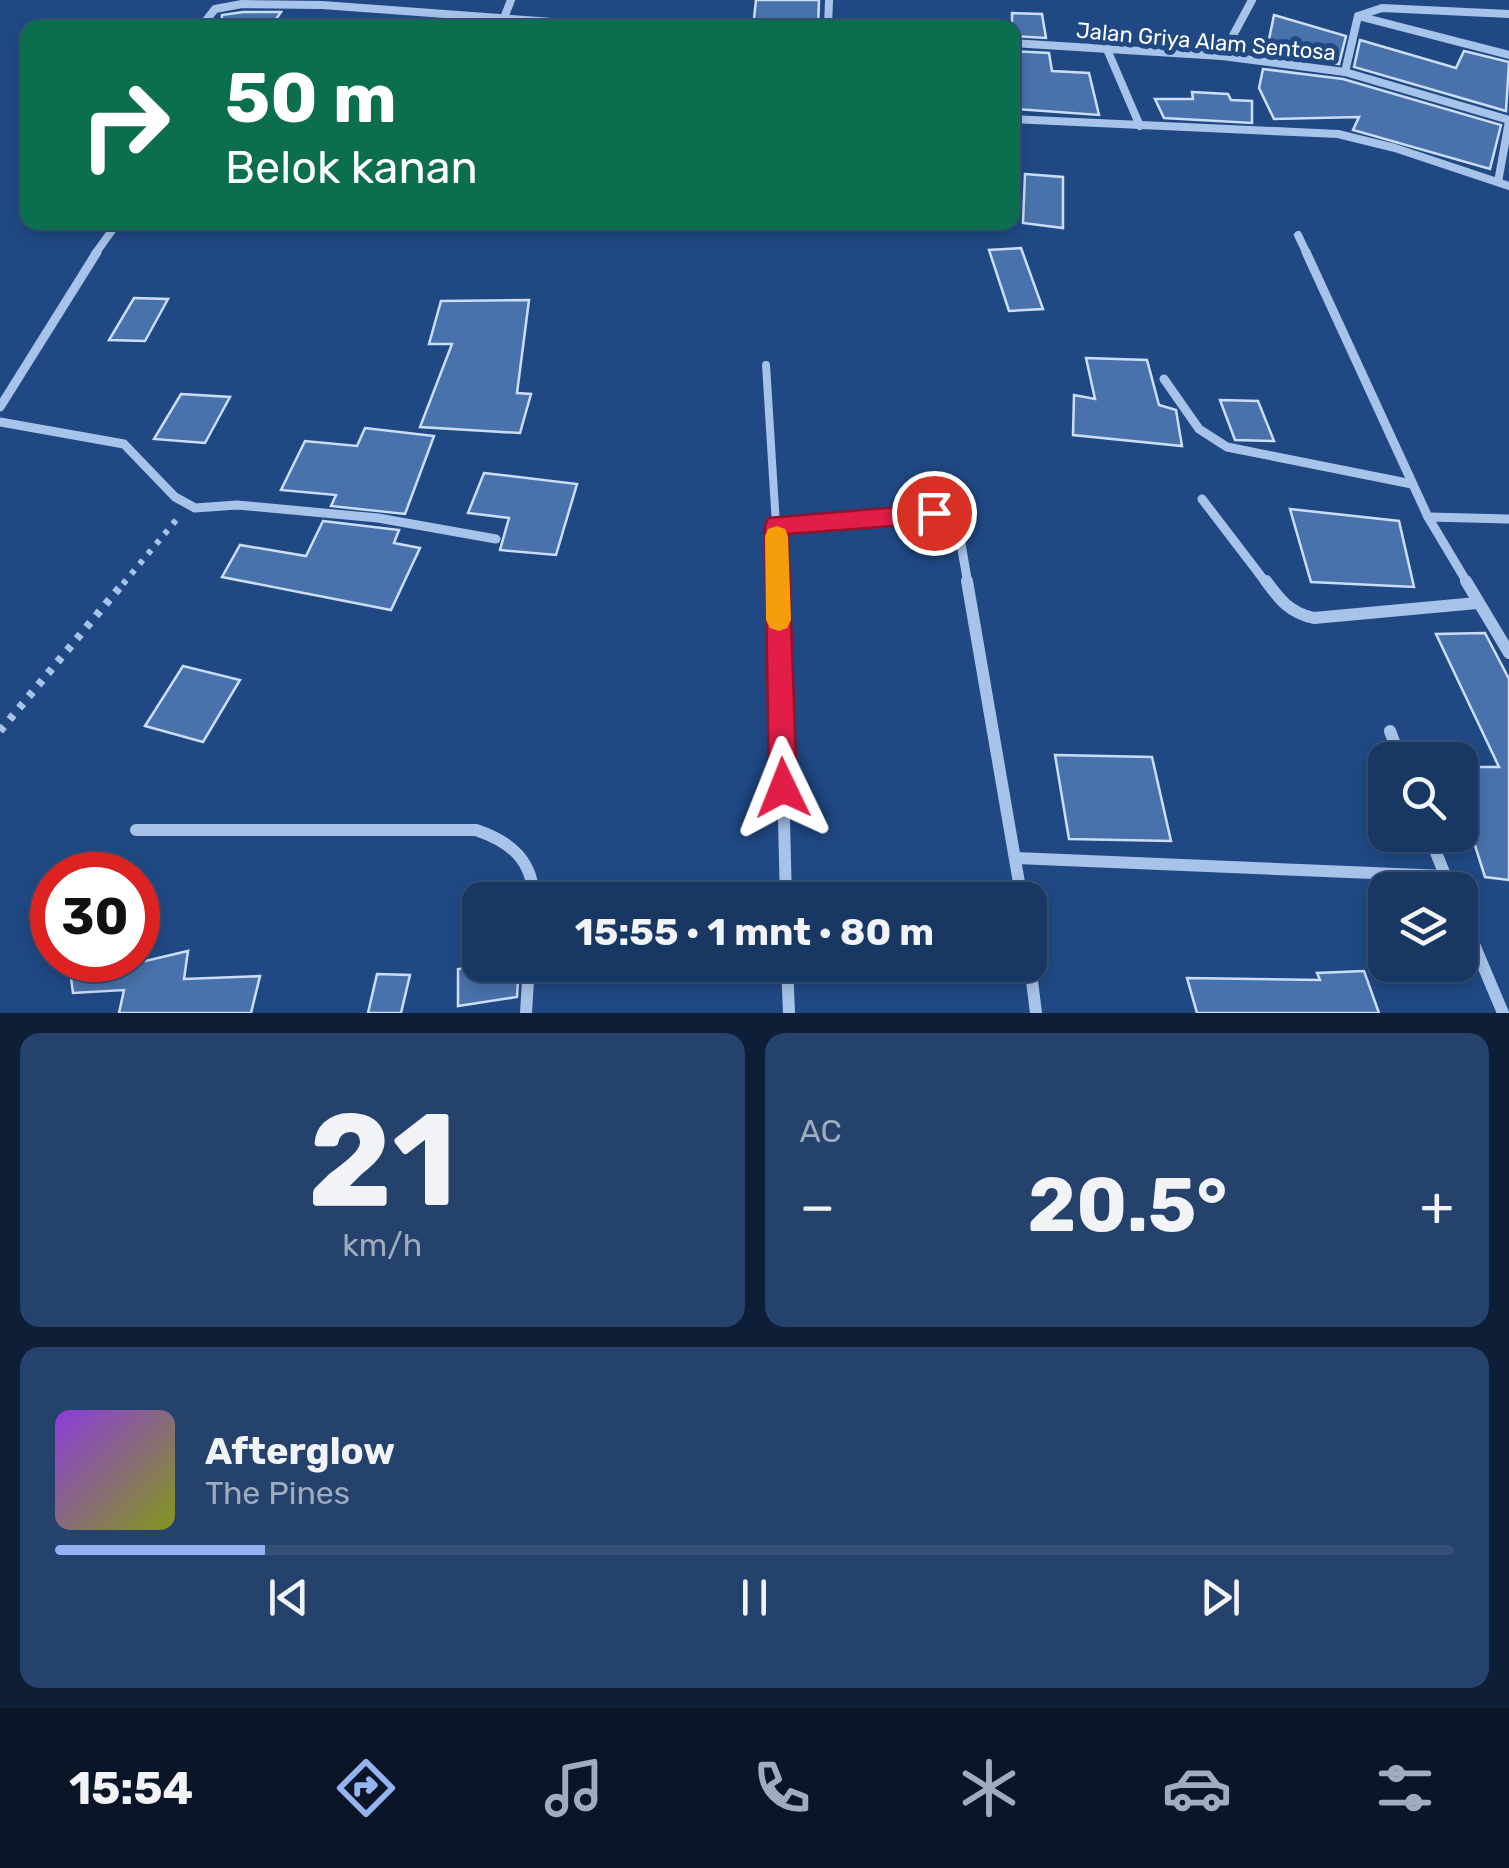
<!DOCTYPE html>
<html lang="id">
<head>
<meta charset="utf-8">
<style>
  body { margin:0; font-family:Rubik,sans-serif; background:#25426c; color:#f1f3f6; height:100vh; display:flex; flex-direction:column; font-size:38px; white-space:nowrap }
  * { box-sizing:border-box; margin:0 }
  p { font-size:32px; color:#9facbe }
  .icon { flex:none; width:55px; height:55px; fill:none; stroke:currentColor; stroke-width:2; stroke-linecap:round; stroke-linejoin:round }
  .map { position:relative; height:1013px; overflow:hidden }
  .drawer { display:flex; flex-direction:column; gap:20px; padding:20px; background:#0d1e36; flex:1 }
  .drawer>* { flex:none }
  .top-card { position:absolute; left:20px; top:20px; width:1000px; height:210px; border-radius:20px; box-shadow:0 5px 15px #0003,0 0 0 2px #365178; background:#0b6e4f; color:#fff; overflow:hidden }
  .controls { position:absolute; left:1368px; top:742px; display:grid; gap:20px }
  .controls a { display:grid; place-items:center; width:110px; height:110px; border-radius:20px; background:#183763; box-shadow:0 5px 15px #0003,0 0 0 2px #365178; font-size:50px }
  .speed { position:absolute; left:30px; top:852px; display:flex; gap:20px; font-size:50px; font-weight:700; text-align:center }
  .speed>* { display:grid; place-content:center; width:130px; height:130px; border-radius:50%; background:#183763; box-shadow:0 5px 15px #0003,0 0 0 2px #365178; line-height:1 }
  .speed .limit { border:15px solid #d22; background:#fff; color:#111 }
  .pin { position:absolute; display:grid; place-items:center; width:85px; height:85px; color:#fff; margin:-42px; border:5px solid #fff; border-radius:50%; box-shadow:0 2px 10px #0007 }
  .me { position:absolute; width:110px; margin:-55px; rotate:358deg; stroke-linejoin:round; filter:drop-shadow(0 0 8px #0008) }
  .turn { display:flex; align-items:center; gap:35px; height:210px; padding:0 40px; font-size:45px }
  .turn .icon { width:130px; height:130px; stroke-width:2.5 }
  .turn b { display:block; font-size:70px; line-height:85px }
  .big { font-size:75px; font-weight:700; line-height:1.1 }
  .drawer .tile { flex:1; display:flex; flex-direction:column; justify-content:center; gap:15px; min-width:0; padding:0 35px; border-radius:20px; background:#25426c }
  .drawer .dial { align-items:center; gap:0 }
  .dial b { font-size:130px; line-height:1 }
  .song { display:flex; align-items:center; gap:30px }
  .cover { width:120px; height:120px; border-radius:15px; background:linear-gradient(135deg,hsl(270 70% 55%),hsl(70 70% 35%)) }
  .played { height:10px; border-radius:5px; background:linear-gradient(90deg,#95b2f1 15%,#365178 15%) }
  .keys { display:flex; justify-content:space-around; direction:ltr }
  .heat { display:flex; justify-content:space-between; align-items:center; font-size:55px; direction:ltr }
  .drawer .tiles { flex:1; display:grid; gap:20px; grid-template-columns:1fr 1fr }
  .tile:last-child { grid-column:span 2 }
  .trip { position:absolute; left:462px; top:882px; width:585px; height:100px; border-radius:20px; background:#183763; box-shadow:0 5px 15px #0003,0 0 0 2px #365178; font-weight:700; line-height:100px; text-align:center }
  .tab-bar { display:flex; height:160px; justify-content:space-around; align-items:center; background:#0a1628; color:#9facbe }
  .tab-bar .icon { width:70px; height:70px }
  .tab-bar .active { color:#95b2f1 }
  .tab-bar b { font-size:45px; color:#f1f3f6 }
  .map>svg:first-child { display:block }
  .building { fill:#4972ac; stroke:#ccdef7; stroke-width:2.5 }
  .lines { fill:none; stroke-linecap:round; stroke-linejoin:round }
  .path-far1 { stroke:#a8c3e9; stroke-width:6; stroke-dasharray:5 8; stroke-linecap:butt }
  .path { stroke:#a8c3e9; stroke-width:8; stroke-dasharray:6 9; stroke-linecap:butt }
  .lane { stroke:#a8c3e9; stroke-width:8 }
  .street-far2 { stroke:#a8c3e9; stroke-width:8 }
  .street-far1 { stroke:#a8c3e9; stroke-width:9 }
  .street { stroke:#a8c3e9; stroke-width:12 }
  .route { fill:#e11d48; stroke:#92132f; stroke-width:2.5 }
  .slow { fill:#f59e0b }
  .labels { text-anchor:middle; stroke-width:10; stroke-linejoin:round; paint-order:stroke }
  .far-street-label { font-size:22px; fill:#fff; stroke:#204984 }
</style>
</head>
<body>
<div class="map">
<svg width="1509" height="1013" viewBox="0 0 1509 1013">
  <rect width="100%" height="100%" fill="#204984"/>
  <g class="building">
    <polygon points="756,0 819,0 818,28 753,28"/>
    <polygon points="243,12 281,12 270,28 221,28 222,15"/>
    <polygon points="1012,13 1042,14 1046,38 1012,36"/>
    <polygon points="1274,15 1346,36 1339,64 1266,54"/>
    <polygon points="1360,40 1456,68 1464,51 1509,62 1506,111 1354,67"/>
    <polygon points="1012,51 1049,53 1052,71 1089,73 1099,115 1015,109 1018,88 1012,88"/>
    <polygon points="1263,69 1343,79 1501,125 1490,169 1353,130 1359,117 1274,119 1259,88"/>
    <polygon points="1192,92 1228,94 1231,100 1252,101 1252,123 1164,118 1155,99 1193,99"/>
    <polygon points="1025,174 1063,177 1063,228 1023,223"/>
    <polygon points="1021,248 1043,309 1009,311 989,250"/>
    <polygon points="134,298 168,299 145,341 109,340"/>
    <polygon points="529,300 517,393 531,394 520,433 420,427 452,344 429,344 441,301"/>
    <polygon points="1086,358 1147,360 1159,405 1176,410 1182,446 1073,435 1074,395 1095,399"/>
    <polygon points="181,394 230,397 205,443 154,439"/>
    <polygon points="1220,400 1258,401 1274,441 1235,440"/>
    <polygon points="365,428 434,436 405,514 331,506 336,495 281,490 305,441 357,446"/>
    <polygon points="484,473 577,484 556,555 500,550 509,518 468,513"/>
    <polygon points="1290,509 1399,521 1414,587 1311,582"/>
    <polygon points="323,521 399,530 394,543 420,548 391,610 222,577 240,545 306,556"/>
    <polygon points="1485,633 1509,679 1509,880 1485,877 1460,798 1460,767 1499,767 1436,634"/>
    <polygon points="183,666 240,680 203,742 145,726"/>
    <polygon points="1055,755 1152,757 1171,841 1069,839"/>
    <polygon points="188,951 184,979 260,976 251,1013 119,1013 124,990 73,993 71,978 108,969 111,960 141,962"/>
    <polygon points="485,965 519,965 517,997 458,1006 458,969"/>
    <polygon points="1364,971 1379,1013 1197,1013 1187,978 1320,980 1317,973"/>
    <polygon points="377,974 410,975 401,1013 368,1013"/>
  </g>
  <g class="lines">
    <polyline class="path-far1" points="123,584 177,519"/>
    <polyline class="path" points="0,731 125,581"/>
    <polyline class="lane" points="766,365 776,525"/>
    <g class="street-far2">
      <polyline points="1358,16 1509,55"/>
      <polyline points="200,28 215,9 242,4 322,5 634,28"/>
      <polyline points="500,28 511,0"/>
      <polyline points="828,28 829,0"/>
      <polyline points="1012,43 1222,56 1345,72 1509,120"/>
      <polyline points="1106,47 1140,126"/>
      <polyline points="1222,56 1252,0"/>
      <polyline points="1345,72 1358,16 1382,8 1509,14"/>
      <polyline points="1012,119 1338,134 1395,148 1509,186"/>
      <polyline points="1498,182 1509,121"/>
      <polyline points="1298,235 1307,254"/>
      <polyline points="95,254 118,222"/>
    </g>
    <g class="street-far1">
      <polyline points="1306,252 1428,517"/>
      <polyline points="1164,379 1199,429 1227,447 1412,484"/>
      <polyline points="0,407 97,252"/>
      <polyline points="0,422 124,444 175,497 195,508 237,505 378,518 496,539"/>
      <polyline points="1202,499 1267,584"/>
      <polyline points="778,584 776,525 934,513 951,518 960,538 968,584"/>
      <polyline points="1468,584 1428,517 1509,519"/>
    </g>
    <g class="street">
      <polyline points="778,581 786,900"/>
      <polyline points="967,581 1022,900"/>
      <path d="M1266,581C1280,600 1290,613 1314,618L1477,603"/>
      <polyline points="1466,581 1509,653"/>
      <polyline points="1390,731 1401,760"/>
      <path d="M136,830H476C512,842 533,861 534,900"/>
      <polyline points="1429,835 1451,890"/>
      <polyline points="1016,858 1445,876"/>
      <polyline points="1460,911 1503,1013"/>
      <polyline points="787,965 789,1013"/>
      <polyline points="1030,965 1036,1013"/>
      <polyline points="526,1013 529,965"/>
    </g>
  </g>
  <polygon class="route" points="934,504 942,506 945,513 942,520 934,523 788,534 797,788 793,797 783,801 773,797 769,788 765,526 768,518"/>
  <polygon class="slow" points="777,526 785,529 788,536 791,620 787,628 779,631 770,628 766,620 765,536 768,529"/>
  <g class="labels">
    <g class="far-street-label">
      <text transform="translate(1206 41) rotate(5)" y="8">Jalan Griya Alam Sentosa</text>
    </g>
  </g>
</svg>
<div class="controls">
<a><svg class="icon" aria-label="search" viewBox="0 0 24 24"><circle cx="10" cy="10" r="6"/><path d="M15 15l6 6"/></svg></a>
<a><svg class="icon" aria-label="layers" viewBox="0 0 24 24"><path d="M12 4l9 5-9 5-9-5zM3 14l9 5 9-5"/></svg></a>
</div>
<div class="speed"><div class="limit">30</div></div>
<div class="pin" style="left:934px;top:513px;background:#d93025"><svg class="icon" aria-label="arrive" viewBox="0 0 24 24"><path d="M6 21V4h12l-3 4 3 4H6"/></svg></div>
<svg class="me" style="left:783px;top:788px" viewBox="-20 -20 40 40"><path d="M0-17L14 15 0 8-14 15z" fill="#e11d48" stroke="#fff" stroke-width="4"/></svg>
<div class="trip">15:55 · 1 mnt · 80 m</div>
<div class="top-card">
<div class="turn"><svg class="icon" aria-label="right" viewBox="0 0 24 24"><path d="M7 20v-9h11M14 6l5 5-5 5"/></svg><div><b>50 m</b>Belok kanan</div></div>
</div>
</div>
<section class="drawer">
<div class="tiles">
<div class="tile dial"><b>21</b><p>km/h</p></div>
<div class="tile"><p>AC</p>
<div class="heat"><a>−</a><b class="big">20.5°</b><a>+</a></div>
</div>
<div class="tile">
<div class="song"><i class="cover"></i><div><b>Afterglow</b><p>The Pines</p></div></div>
<div class="played"></div>
<div class="keys"><svg class="icon" aria-label="previous" viewBox="0 0 24 24"><path d="M18 5L8 12l10 7zM5 5v14"/></svg><svg class="icon" aria-label="pause" viewBox="0 0 24 24"><path d="M8 5v14M16 5v14"/></svg><svg class="icon" aria-label="next" viewBox="0 0 24 24"><path d="M6 5l10 7-10 7zM19 5v14"/></svg></div>
</div>
</div>
</section>
<nav class="tab-bar">
<b>15:54</b>
<svg class="icon active" aria-label="directions" viewBox="0 0 24 24"><path d="M12 3l9 9-9 9-9-9zM9 14v-3h6M13 9l2 2-2 2"/></svg>
<svg class="icon" aria-label="music" viewBox="0 0 24 24"><path d="M9 18V5l10-2v13"/><circle cx="6" cy="18" r="3"/><circle cx="16" cy="16" r="3"/></svg>
<svg class="icon" aria-label="phone" viewBox="0 0 24 24"><path d="M5 4h4l2 5-3 2q2 4 5 5l2-3 5 2v4C11 20 4 13 5 4z"/></svg>
<svg class="icon" aria-label="climate" viewBox="0 0 24 24"><path d="M12 3v18M4 7l16 10M4 17L20 7"/></svg>
<svg class="icon" aria-label="car" viewBox="0 0 24 24"><path d="M5 17H2v-5l4-1 3-4h7l3 4 3 1v5h-3M9 17h6M6 11h13"/><circle cx="7" cy="17" r="2"/><circle cx="17" cy="17" r="2"/></svg>
<svg class="icon" aria-label="filters" viewBox="0 0 24 24"><path d="M4 7h16M4 17h16"/><circle cx="9" cy="7" r="2"/><circle cx="15" cy="17" r="2"/></svg>
</nav>
</body>
</html>
